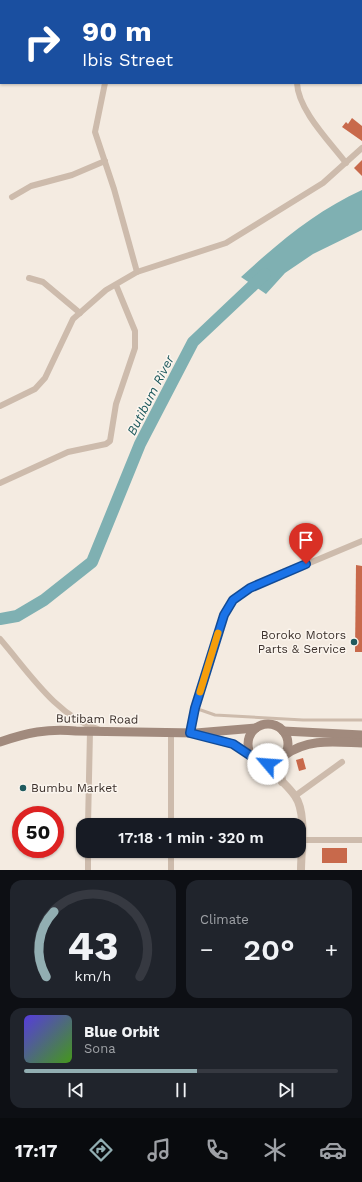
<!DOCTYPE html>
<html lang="en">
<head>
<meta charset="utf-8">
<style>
  body { margin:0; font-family:"Work Sans",sans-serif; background:#20242c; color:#f1f3f6; height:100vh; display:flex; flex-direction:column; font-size:15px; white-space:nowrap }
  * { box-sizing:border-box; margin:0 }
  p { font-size:13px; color:#9ea1a6 }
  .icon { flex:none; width:22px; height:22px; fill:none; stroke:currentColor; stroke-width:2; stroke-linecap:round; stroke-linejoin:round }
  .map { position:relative; height:870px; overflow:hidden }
  .details { display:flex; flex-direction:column; gap:10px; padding:10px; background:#0d0f14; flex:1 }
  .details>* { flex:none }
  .guide { position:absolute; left:0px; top:0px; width:362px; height:84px; box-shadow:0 1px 3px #0004; background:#1a4fa0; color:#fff; overflow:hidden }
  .speed { position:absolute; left:12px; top:806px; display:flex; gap:8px; font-size:20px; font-weight:700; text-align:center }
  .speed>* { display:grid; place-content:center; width:52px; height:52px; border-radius:50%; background:#171b24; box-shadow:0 1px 3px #0004; line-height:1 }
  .speed .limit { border:6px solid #d22; background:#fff; color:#111 }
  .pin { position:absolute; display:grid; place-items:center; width:34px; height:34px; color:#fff; margin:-41px -17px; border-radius:50% 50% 50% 0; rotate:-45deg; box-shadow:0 0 4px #0007 }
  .pin .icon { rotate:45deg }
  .me { position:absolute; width:44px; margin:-22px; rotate:297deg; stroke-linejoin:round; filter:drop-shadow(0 0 3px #0008) }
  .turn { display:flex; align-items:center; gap:14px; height:84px; padding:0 16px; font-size:18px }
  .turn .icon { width:52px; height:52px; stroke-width:2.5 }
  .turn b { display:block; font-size:28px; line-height:34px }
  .big { font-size:30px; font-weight:600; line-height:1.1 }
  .details .widget { flex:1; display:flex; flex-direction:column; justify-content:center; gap:6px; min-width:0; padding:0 14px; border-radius:12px; background:#20242c }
  .details .dial { align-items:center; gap:0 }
  .dial svg { height:104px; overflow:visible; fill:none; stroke:#363941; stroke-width:7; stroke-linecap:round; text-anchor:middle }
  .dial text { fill:#f1f3f6; stroke:none }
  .song { display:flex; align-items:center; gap:12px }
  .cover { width:48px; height:48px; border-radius:6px; background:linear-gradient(135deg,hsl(250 70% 55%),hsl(100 70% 35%)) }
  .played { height:4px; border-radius:2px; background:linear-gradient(90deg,#92aeb2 55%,#363941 55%) }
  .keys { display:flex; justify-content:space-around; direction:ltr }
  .heat { display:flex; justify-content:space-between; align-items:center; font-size:22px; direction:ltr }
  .details .tiles { flex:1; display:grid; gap:10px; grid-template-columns:1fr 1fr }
  .widget:last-child { grid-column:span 2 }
  .trip { position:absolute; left:76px; top:818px; width:230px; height:40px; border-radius:12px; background:#171b24; box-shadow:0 1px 3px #0004; font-weight:600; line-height:40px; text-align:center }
  .tabs { display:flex; height:64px; justify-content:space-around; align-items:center; background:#090b0e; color:#9ea1a6 }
  .tabs .icon { width:28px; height:28px }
  .tabs .on { color:#92aeb2 }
  .tabs b { font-size:18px; color:#f1f3f6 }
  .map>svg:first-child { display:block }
  .water { fill:#7fb0b2 }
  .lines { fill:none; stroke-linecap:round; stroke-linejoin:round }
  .river { stroke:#7fb0b2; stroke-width:12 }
  .building { fill:#c8694b }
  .service { stroke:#cdbbac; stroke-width:3 }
  .minor { stroke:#cdbbac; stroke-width:6 }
  .tertiary { stroke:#cdbbac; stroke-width:8 }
  .secondary { stroke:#a18a7d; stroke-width:9 }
  .route-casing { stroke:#114b97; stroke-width:10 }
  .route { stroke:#1a73e8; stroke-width:7 }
  .slow { stroke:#f59e0b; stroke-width:7 }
  .poi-dot { fill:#1f5a5e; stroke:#fbf5ee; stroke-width:1.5 }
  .labels { text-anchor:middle; stroke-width:3; stroke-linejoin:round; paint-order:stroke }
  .poi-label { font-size:12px; fill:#3b302b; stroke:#fbf5ee; text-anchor:end }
  .street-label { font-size:12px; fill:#3b302b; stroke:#fbf5ee }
  .water-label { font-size:13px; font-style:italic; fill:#1f5a5e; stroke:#fbf5ee }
</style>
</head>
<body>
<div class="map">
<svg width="362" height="870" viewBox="0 0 362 870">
  <rect width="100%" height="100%" fill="#f4ebe1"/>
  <path class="water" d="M362,190V230L313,254L285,273L266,294L241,277C278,243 316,211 362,190Z"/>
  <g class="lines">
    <polyline class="river" points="0,619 17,616 44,600 92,562 140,444 193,342 265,274"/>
  </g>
  <g class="building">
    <polygon points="352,118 362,126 362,141 342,127 346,122 348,124"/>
    <polygon points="362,160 362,176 354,168"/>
    <polygon points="356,565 362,566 362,652 355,652"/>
    <polygon points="303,758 306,769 299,771 296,760"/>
    <rect x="322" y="848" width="25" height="15"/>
  </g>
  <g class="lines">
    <polyline class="service" points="195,708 215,715 303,720 362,720"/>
    <g class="minor">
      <polyline points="326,0 326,1"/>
      <polyline points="117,1 117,0"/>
      <polyline points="105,83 95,132 114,189 137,272"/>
      <path d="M297,83C298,110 330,142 346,163"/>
      <polyline points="12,197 31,186 72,175 105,161"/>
      <polyline points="29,278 43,282 80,313"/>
      <polyline points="0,406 35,389 45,378 73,319 106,290 137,272 226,243 323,183 362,148"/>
      <polyline points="0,483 68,452 106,444 110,441 116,404 135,348 135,331 116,285"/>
      <path d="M0,639C28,671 56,716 98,729"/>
      <polyline points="171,732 171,825"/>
      <polyline points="190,733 195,708 221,621 233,600 250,588 362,541"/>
      <polyline points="295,796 342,762"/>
      <polyline points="88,825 90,731"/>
      <polyline points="302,840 362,840"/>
      <polyline points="88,870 88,851"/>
      <polyline points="171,870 171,851"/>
    </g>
    <g class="tertiary">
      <polyline points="280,760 282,782"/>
      <path d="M261,763C273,773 286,783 295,796C307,813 301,850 301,870"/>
    </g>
    <g class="secondary">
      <circle cx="268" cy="744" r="20"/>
      <polyline points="283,731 362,735"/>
      <polyline points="200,735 233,744 252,756"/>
      <path d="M0,742C26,733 48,728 76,731L196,733L256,728"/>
      <path d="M285,755C309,738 334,742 362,743"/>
    </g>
  </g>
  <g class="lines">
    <defs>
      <polyline id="route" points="268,764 257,760 233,744 190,733 195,708 224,615 233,600 250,588 306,564"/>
    </defs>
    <use href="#route" class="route-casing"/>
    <use href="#route" class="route"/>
    <polyline class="slow" points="200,692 218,633"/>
  </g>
  <g class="poi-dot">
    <circle cx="354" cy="642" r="4"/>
    <circle cx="23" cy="788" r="4"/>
  </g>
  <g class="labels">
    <g class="poi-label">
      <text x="346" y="639">Boroko Motors<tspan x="346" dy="14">Parts &amp; Service</tspan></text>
      <text x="31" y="792" text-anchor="start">Bumbu Market</text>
    </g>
    <g class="street-label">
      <text transform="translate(97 719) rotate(1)" y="4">Butibam Road</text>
    </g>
    <g class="water-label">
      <text transform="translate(150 395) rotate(-63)" y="5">Butibum River</text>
    </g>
  </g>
</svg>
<div class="speed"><div class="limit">50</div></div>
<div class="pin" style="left:306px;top:564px;background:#d93025"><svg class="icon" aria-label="arrive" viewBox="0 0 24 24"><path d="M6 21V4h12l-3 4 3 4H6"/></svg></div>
<svg class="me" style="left:268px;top:764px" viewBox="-20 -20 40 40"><circle r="19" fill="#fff"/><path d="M0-13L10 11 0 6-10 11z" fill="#1a73e8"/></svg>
<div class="trip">17:18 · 1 min · 320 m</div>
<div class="guide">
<div class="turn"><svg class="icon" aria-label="right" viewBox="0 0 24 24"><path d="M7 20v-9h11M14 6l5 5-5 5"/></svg><div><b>90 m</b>Ibis Street</div></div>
</div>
</div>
<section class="details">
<div class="tiles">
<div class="widget dial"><svg viewBox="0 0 100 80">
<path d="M14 69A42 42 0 1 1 86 69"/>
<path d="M14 69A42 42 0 0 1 20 19" stroke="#92aeb2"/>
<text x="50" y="56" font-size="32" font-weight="700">43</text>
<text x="50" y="72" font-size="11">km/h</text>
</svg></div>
<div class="widget"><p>Climate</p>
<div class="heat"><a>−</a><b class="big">20°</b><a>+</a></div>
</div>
<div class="widget">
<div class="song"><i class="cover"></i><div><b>Blue Orbit</b><p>Sona</p></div></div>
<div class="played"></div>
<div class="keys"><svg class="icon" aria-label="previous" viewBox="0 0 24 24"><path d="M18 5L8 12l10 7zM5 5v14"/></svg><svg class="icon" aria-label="pause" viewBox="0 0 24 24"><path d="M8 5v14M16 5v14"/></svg><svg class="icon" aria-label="next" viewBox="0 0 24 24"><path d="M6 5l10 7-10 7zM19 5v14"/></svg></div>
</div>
</div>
</section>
<nav class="tabs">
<b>17:17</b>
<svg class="icon on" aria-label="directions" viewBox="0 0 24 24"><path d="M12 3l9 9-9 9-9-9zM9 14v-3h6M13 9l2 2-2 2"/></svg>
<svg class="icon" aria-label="music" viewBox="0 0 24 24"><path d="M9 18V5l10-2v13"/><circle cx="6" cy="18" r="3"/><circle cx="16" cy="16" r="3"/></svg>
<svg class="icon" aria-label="phone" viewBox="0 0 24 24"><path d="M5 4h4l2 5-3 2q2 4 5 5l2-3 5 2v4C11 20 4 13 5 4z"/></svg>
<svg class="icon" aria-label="climate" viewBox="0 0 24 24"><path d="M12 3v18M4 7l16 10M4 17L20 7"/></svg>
<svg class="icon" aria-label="car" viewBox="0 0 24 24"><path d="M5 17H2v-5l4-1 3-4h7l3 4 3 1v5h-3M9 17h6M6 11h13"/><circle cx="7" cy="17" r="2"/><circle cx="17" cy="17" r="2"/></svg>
</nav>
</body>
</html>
